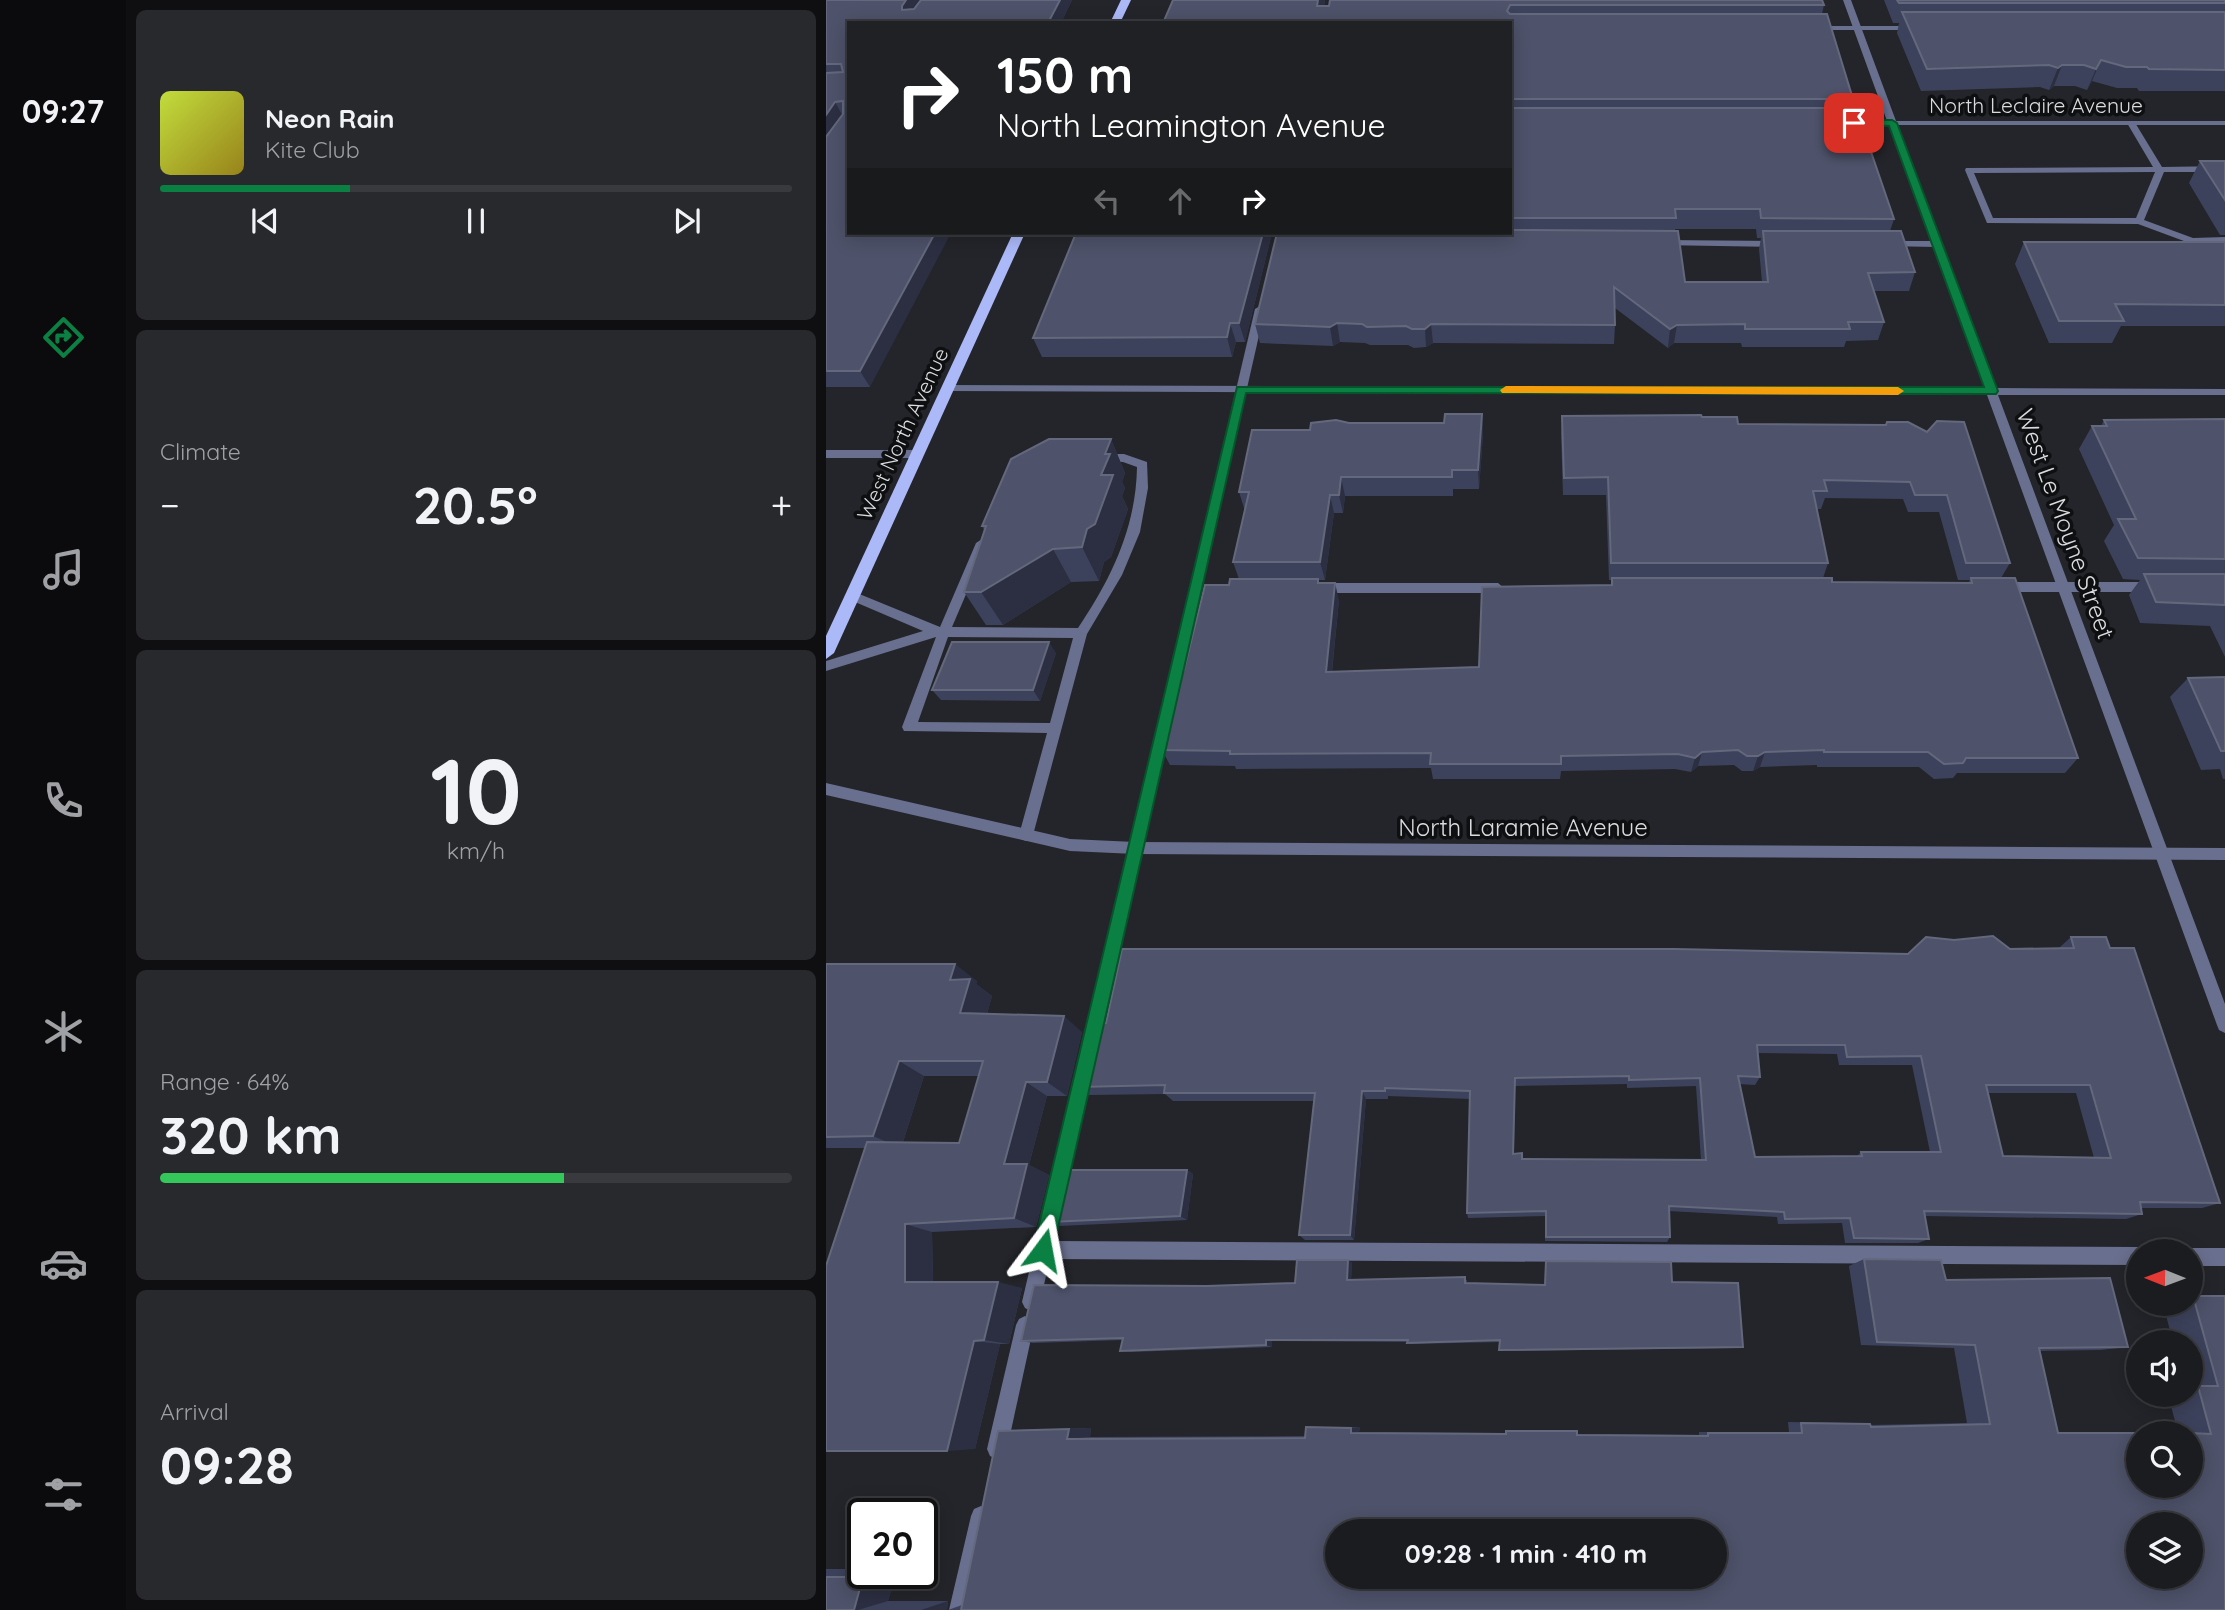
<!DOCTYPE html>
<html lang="en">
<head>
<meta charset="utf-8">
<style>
  body { margin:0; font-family:Quicksand,sans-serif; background:#28292d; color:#f1f3f6; height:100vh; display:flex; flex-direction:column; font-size:26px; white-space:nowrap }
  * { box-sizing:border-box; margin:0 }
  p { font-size:23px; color:#a0a1a5 }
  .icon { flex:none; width:38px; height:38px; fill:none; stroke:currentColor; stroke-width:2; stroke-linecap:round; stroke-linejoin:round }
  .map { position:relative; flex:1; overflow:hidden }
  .side { display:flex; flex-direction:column; gap:10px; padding:10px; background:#0f0f12; width:700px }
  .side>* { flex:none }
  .guide { position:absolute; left:21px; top:21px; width:665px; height:214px; border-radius:0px; box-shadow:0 4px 18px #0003,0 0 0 2px #393a3e; background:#202124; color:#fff; overflow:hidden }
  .needle { width:46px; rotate:271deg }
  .fabs { position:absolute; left:1300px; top:1239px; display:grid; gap:14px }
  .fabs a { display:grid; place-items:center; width:77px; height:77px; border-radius:50%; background:#1b1c20; box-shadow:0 4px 18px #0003,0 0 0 2px #393a3e; font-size:35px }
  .speed { position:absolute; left:21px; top:1498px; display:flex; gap:14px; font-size:35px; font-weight:700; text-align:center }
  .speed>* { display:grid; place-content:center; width:91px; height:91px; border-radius:50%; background:#1b1c20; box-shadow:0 4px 18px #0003,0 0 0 2px #393a3e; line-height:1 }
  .speed .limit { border:4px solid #111; border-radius:10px; background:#fff; color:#111 }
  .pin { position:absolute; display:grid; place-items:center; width:60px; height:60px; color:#fff; margin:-30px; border-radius:14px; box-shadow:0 4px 10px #0006 }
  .me { position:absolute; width:77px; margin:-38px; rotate:13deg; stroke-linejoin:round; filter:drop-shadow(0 0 5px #0008) }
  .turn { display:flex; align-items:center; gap:24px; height:147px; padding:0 35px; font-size:32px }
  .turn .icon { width:91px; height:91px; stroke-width:2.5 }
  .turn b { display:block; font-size:49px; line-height:60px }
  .lanes { display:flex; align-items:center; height:66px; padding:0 35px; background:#0003; justify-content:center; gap:35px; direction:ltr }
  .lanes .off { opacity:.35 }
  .big { font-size:52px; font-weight:700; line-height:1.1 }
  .side .tile { flex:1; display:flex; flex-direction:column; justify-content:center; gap:10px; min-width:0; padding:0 24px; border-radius:10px; background:#28292d }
  .side .dial { align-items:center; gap:0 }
  .dial b { font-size:91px; line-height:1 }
  .song { display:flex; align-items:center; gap:21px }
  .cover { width:84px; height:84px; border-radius:10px; background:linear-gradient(135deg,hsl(70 70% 55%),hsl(50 70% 35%)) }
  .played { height:7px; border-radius:4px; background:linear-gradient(90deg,#0b8043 30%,#393a3e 30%) }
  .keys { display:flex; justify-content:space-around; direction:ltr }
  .heat { display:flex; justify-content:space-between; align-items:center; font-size:38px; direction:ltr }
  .charge { height:10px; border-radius:5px; background:linear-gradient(90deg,#34c759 64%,#393a3e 0) }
  .trip { position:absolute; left:499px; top:1519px; width:402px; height:70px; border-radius:35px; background:#1b1c20; box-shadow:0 4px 18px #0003,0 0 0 2px #393a3e; font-weight:700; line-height:70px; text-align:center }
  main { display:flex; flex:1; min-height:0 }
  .menu { display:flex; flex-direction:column; width:126px; justify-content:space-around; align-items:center; background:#0b0b0d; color:#a0a1a5 }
  .menu .icon { width:49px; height:49px }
  .menu .selected { color:#0b8043 }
  .menu b { font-size:32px; color:#f1f3f6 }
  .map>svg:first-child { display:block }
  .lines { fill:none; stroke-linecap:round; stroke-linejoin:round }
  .service { fill:#696f8e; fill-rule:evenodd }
  .minor { fill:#696f8e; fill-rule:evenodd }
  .tertiary { fill:#696f8e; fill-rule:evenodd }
  .primary { fill:#acb9f9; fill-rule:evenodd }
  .wall { fill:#3d425c; fill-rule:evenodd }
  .shaded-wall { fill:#2c2f42 }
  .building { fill:#4e526a; stroke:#64687c; stroke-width:2; fill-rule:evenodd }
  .route { fill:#0b8043; stroke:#07532c; stroke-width:2 }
  .slow { fill:#f59e0b }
  .labels { text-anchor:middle; stroke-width:7; stroke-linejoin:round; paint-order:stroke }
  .far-street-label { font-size:21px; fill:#dadbdf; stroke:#0e0f11 }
  .street-label { font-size:24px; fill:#dadbdf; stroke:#0e0f11 }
</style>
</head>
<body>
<main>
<nav class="menu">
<b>09:27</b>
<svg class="icon selected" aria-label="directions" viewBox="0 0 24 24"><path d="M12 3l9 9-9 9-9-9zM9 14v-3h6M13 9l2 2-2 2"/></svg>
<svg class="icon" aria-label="music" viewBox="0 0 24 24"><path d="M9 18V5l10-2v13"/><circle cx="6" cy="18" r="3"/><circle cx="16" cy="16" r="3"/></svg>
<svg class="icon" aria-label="phone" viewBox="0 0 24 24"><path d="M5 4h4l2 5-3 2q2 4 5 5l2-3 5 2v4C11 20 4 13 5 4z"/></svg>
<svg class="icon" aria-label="climate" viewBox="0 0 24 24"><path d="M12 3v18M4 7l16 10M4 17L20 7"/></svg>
<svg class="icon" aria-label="car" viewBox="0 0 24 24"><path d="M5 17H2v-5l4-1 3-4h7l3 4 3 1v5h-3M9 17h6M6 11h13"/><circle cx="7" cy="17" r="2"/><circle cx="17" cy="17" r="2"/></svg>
<svg class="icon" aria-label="filters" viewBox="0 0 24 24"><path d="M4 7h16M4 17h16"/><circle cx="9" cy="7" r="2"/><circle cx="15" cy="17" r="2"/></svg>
</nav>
<section class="side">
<div class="tile">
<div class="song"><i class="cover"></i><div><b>Neon Rain</b><p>Kite Club</p></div></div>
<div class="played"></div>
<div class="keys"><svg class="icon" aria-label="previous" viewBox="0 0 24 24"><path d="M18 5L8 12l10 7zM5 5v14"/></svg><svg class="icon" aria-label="pause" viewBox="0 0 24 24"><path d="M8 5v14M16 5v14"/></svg><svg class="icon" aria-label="next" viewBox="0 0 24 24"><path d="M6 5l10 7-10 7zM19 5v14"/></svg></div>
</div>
<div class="tile"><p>Climate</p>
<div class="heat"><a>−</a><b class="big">20.5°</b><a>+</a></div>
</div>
<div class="tile dial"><b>10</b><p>km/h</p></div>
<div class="tile"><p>Range · 64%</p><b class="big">320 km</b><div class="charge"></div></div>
<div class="tile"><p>Arrival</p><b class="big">09:28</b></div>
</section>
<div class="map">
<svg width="1399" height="1610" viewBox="0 0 1399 1610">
  <rect width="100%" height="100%" fill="#24252a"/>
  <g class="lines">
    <g class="service">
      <polygon points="987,26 1089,26 1093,28 1089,30 984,30 984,26"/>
      <path d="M1302,121H1308L1336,167L1399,166V172H1338L1318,220L1367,238L1399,237V243L1366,244L1312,224L1161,223L1139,170L1140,168L1327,167L1301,123ZM1329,172L1310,218H1167L1148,173Z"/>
      <polygon points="836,240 952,241 957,244 952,247 833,245 831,243"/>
      <polygon points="1060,241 1111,241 1116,244 1111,247 1057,246 1057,242"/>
      <polygon points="434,306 439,309 273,1040 271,1046 265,1048 259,1046 257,1040 429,309"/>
      <polygon points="0,450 90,450 96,454 90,458 0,458"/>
      <path d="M275,454H298L321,462L322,488L314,532L296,575L261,634L207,835L205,839L200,841L195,839L193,835L221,733L78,731L76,727L110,637L0,671V661L97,631L22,599L20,596L26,591L114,627L150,543L156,539L162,543L126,627L252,628C285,579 310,528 311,467L297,462L271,461L269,458ZM122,637L247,638L224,723L92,722Z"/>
      <polygon points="1176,582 1327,582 1333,587 1327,592 1176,592 1170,587"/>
      <polygon points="493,583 672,583 678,588 672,593 493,593 487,588"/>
      <polygon points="258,1062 264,1064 266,1070 228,1241 1312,1247 1319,1251 1312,1251 1312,1265 224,1259 214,1302 211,1308 205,1311 199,1308 196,1302 250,1070 252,1064"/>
      <polygon points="1365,1248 1399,1248 1399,1266 1365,1266 1365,1251 1358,1251"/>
      <polygon points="199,1316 205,1319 208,1325 181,1449 178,1456 171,1459 164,1456 161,1449 190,1325 193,1319"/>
      <polygon points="155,1506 162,1509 165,1516 143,1610 123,1610 145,1516 148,1509"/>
    </g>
    <polygon class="minor" points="1017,0 1025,0 1070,121 1399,121 1399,125 1071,125 1169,388 1399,389 1399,395 1172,395 1399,1004 1399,1033 1393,1030 1391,1025 1161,395 121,391 116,388 121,385 1159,388 1063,125 1019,125 1015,123 1019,121 1061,121"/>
    <polygon class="tertiary" points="0,783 244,839 309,842 1399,848 1399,860 309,854 244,851 0,795"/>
    <g class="primary">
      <polygon points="295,0 305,0 294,23 284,23"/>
      <polygon points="187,233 199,233 8,653 0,659 0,636"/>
    </g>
  </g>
  <g class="wall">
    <polygon points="0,0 246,0 235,23 23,23 44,387 0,387"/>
    <path d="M347,0H499L498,6H503L504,0L998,5L996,14L1027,99L1025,108L1068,219L1064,231L1089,272L1083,291H1048L1058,322L1052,340L1020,341L1018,347H916L915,343H848L842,348L789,308V325L788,344L607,343L600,347L588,348L582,345H544L539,343L514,342L507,346L434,343L429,324L684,233V23ZM849,229H930L931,238H935L933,249L936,282H859Z"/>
    <polygon points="1058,0 1399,0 1399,91 1313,91 1311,88 1291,88 1266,81 1261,90 1249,86 1228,86 1223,90 1214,87 1095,91 1071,33 1073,23 1067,23"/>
    <polygon points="1374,161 1399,161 1399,235 1394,235 1363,183"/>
    <polygon points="446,233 419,342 410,342 406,357 216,357 207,338"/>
    <polygon points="1198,242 1399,242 1399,326 1295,326 1286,343 1223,343 1189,264"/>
    <path d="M656,414L657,434L653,489H627V496H519L517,513H508L499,580H493V583L513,600L506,672L653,667L785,585V580H783L780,495H737L735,434L736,416L876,417L912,424L1060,425L1184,563L1175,578L1252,758L1239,773H1131L1127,778L1108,779L1093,767H991V765L934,767L927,771H916L908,765L872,766L865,772L849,769L735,771L734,779H607L605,768L410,769L409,766L344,765L336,750L358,670L403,585L413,579L407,562L419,511L413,492L484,430L523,423H618ZM999,498L1077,499L1082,512H1113L1132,580H1144L1142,583L1006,582L997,578L1002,563L991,509H995Z"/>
    <polygon points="1399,419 1399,657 1384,626 1314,623 1303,595 1314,580 1297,579 1278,541 1288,525 1253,449 1266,426 1275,426 1278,420"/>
    <polygon points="285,439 299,473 296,482 299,488 296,496 302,509 285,557 278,562 273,581 245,582 177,625 160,625 138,592 158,530 156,526"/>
    <polygon points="230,653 214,701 115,700 106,690"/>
    <polygon points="1399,677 1399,779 1397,779 1394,769 1375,770 1344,697 1362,678"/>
    <path d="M1245,937L1394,1203L1376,1208H1315L1316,1214L1300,1219L1099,1216L1103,1239L1092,1243H1019L1016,1223L952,1224L951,1217L843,1211L844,1237L841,1242L719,1241V1216L642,1218L641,1213L644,1099L562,1096V1099H540L528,1240H479L473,1235L488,1101H347L339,1094L263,1095L252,1087L280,1023L1082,954L1233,948ZM932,1053L1011,1054L1013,1065H1086L1104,1152H1035L1030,1157H929L913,1084L929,1085L934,1077ZM801,1084V1088L870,1086L875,1160L696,1159L688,1154L689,1086ZM1162,1093H1250L1268,1158L1177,1156Z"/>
    <path d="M0,964L151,981L150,984L166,996L161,1014L256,1032L241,1096H221L203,1165L223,1175L210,1227L106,1232L107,1282L196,1288L183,1344H174L149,1449L39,1148H0ZM98,1076H153L133,1143L77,1142Z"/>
    <polygon points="361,1170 367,1174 361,1220 233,1226 224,1222"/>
    <polygon points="1038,1259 1120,1280 1302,1347 1274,1350 1213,1351 1232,1432 1352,1432 1342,1395 1365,1395 1365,1342 1347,1342 1337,1304 1365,1304 1365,1296 1399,1296 1399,1610 122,1610 136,1605 198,1430 265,1428 264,1437 480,1436 480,1427 534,1427 533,1432 680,1433 681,1430 748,1430 751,1431 751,1434 873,1435 873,1432 963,1432 962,1422 1027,1423 1044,1424 1044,1425 1141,1423 1128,1348 1035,1345 1023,1266"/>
    <polygon points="522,1260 526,1263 525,1279 641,1280 641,1283 719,1285 846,1282 917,1347 912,1348 674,1351 674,1342 584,1344 582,1342 446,1341 446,1347 304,1352 294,1351 296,1340 207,1343 195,1341 381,1286 469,1283"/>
    <polygon points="0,1569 37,1569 37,1573 70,1573 62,1601 122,1601 121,1610 0,1610"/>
  </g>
  <g class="shaded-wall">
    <polygon points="80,0 98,0 83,22 76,10 76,6"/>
    <polygon points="234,0 246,0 235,23 222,23"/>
    <polygon points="492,0 499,0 494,23 491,6"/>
    <polygon points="1275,60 1266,81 1261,90 1270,69"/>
    <polygon points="1236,65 1228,86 1223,90 1232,68"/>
    <polygon points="9,102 18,118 0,144 0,115"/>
    <polygon points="109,233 125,233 44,387 34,371"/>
    <polygon points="437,233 446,233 419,342 413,323"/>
    <polygon points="404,323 410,342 406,357 401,337"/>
    <polygon points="511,323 514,342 507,346 504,327"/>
    <polygon points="605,324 607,343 600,347 599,329"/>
    <polygon points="851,325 848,343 842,348 844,329"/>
    <polygon points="656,414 657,434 653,489 652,470"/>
    <polygon points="285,439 299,473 296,482 299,488 296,496 302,509 285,557 278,562 273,581 256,547 275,475 279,454"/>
    <polygon points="515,477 519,496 517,513 513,495"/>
    <polygon points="504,495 508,513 499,580 494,562"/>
    <polygon points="227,549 245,582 177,625 155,592"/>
    <polygon points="509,583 513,600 504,688 500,672"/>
    <polygon points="223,642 230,653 214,701 207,690"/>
    <polygon points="876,752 872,766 865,772 869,758"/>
    <polygon points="939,752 934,767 927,771 932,756"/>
    <polygon points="129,964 151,981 150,984 166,996 157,1029 134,1013 124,980"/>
    <polygon points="238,1016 256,1032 241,1096 221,1082"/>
    <polygon points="73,1061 98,1076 75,1148 47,1136"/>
    <polygon points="200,1082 221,1096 203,1165 223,1175 210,1227 188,1218 178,1164"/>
    <polygon points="536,1091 540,1099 528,1240 524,1235"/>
    <polygon points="361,1170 367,1174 361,1220 354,1216"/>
    <polygon points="79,1224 106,1232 107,1288 79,1282"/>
    <polygon points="522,1260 526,1263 525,1283 521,1280"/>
    <polygon points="172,1282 196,1288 183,1344 158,1340"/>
    <polygon points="440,1340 446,1341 446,1347 440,1345"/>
    <polygon points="148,1341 174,1344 149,1449 121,1451"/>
    <polygon points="534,1427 533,1432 525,1433 525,1428"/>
    <polygon points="265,1428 264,1437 241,1439 243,1429"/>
    <polygon points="52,1573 70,1573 62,1601 32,1610 28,1610 37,1577"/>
    <polygon points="122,1601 121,1610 95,1610"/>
  </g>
  <g class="building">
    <polygon points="0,0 80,0 76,6 76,10 88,9 95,0 234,0 222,23 23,23 23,233 109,233 34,371 0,371 0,137 17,114 17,101 9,102 0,115 0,73 17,72 15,64 0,64"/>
    <polygon points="347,0 492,0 491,6 503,6 504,0 996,0 998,5 684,5 681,11 684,14 1001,14 1027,99 684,99 684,23 337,23"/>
    <polygon points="1071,0 1399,0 1399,3 1073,3"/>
    <polygon points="1076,12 1399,12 1399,70 1323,69 1321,67 1300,67 1275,60 1270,69 1258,65 1236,65 1232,68 1223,65 1101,69"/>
    <polygon points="684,108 1030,108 1068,219 935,218 934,209 849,209 850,218 684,218"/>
    <polygon points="1374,161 1399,161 1399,200"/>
    <polygon points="684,230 852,231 859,282 942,282 937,231 1075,231 1089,272 1042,273 1058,322 1022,322 1024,329 919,329 919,324 851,325 844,329 788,287 789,325 605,324 599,329 586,329 580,326 541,327 536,324 511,323 504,327 429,324 451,233 684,233"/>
    <polygon points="250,233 437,233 413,323 404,323 401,337 207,338"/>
    <polygon points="1198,242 1399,242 1399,305 1289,304 1298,321 1233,321"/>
    <polygon points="619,414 656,414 652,470 626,470 626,477 515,477 513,495 504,495 494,562 407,562 423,492 413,492 426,430 484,430 485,423 510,420 523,423 618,423"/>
    <polygon points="875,415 876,417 911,417 912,424 1060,425 1061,422 1082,422 1101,432 1111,421 1138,422 1184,563 1140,563 1121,495 1089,495 1084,482 998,480 1001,491 987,491 1002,563 785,563 782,477 738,478 736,416"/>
    <polygon points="1399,419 1399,559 1312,558 1292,519 1310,519 1266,426 1281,426 1278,420"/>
    <polygon points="223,439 285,439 279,454 284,454 275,475 287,475 269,524 261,529 256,547 227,549 155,592 138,592 160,526 156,526 185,459"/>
    <polygon points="1318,574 1399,574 1399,605 1330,602"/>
    <polygon points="786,578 1006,578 1006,582 1146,583 1145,578 1189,578 1252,758 1140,758 1137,763 1118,764 1102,752 998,752 998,750 939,752 932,756 921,756 912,750 876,752 869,758 852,754 735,756 735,764 604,764 605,753 404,754 404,751 336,750 354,670 358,670 379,585 403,585 404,579 492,579 492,583 509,583 500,672 653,667 656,587 786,585"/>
    <polygon points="126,642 223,642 207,690 106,690"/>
    <polygon points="1399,677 1399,751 1395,751 1362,678"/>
    <path d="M1167,936L1184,949L1248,948L1245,937H1280L1284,948H1308L1394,1203L1314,1202L1316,1214L1098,1211L1103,1239L1028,1238L1024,1218L959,1219L958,1212L843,1206L844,1237H720V1211L641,1213L644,1091L559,1088V1091H536L524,1235H473L489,1093H338L339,1085L252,1087L267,1023H280L296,949H849L1082,954L1100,937L1128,940ZM931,1045H1019L1021,1057L1095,1056L1115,1152H1035L1036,1156L929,1157L912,1076L934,1077ZM803,1076V1080L874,1078L880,1160L696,1159V1153L687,1154L689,1078ZM1160,1085H1264L1285,1158L1177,1156Z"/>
    <polygon points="0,964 129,964 124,980 144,979 134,1013 238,1016 221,1082 200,1082 178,1164 201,1164 188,1218 79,1224 79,1282 172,1282 158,1340 148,1341 121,1451 0,1451 0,1266 41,1142 133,1143 157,1061 73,1061 47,1136 0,1137"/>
    <polygon points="236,1170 361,1170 354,1216 224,1222"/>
    <path d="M1038,1259L1115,1260L1120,1280L1284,1278L1302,1347L1213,1348L1232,1433H1340H1312V1486H1365V1433L1385,1434L1372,1386H1392L1367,1296H1399V1610H135L172,1431L243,1429L241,1439L479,1438L480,1427L525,1428V1433L680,1434V1431H751V1435L882,1436V1433H976L975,1423L1044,1424L1045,1427L1164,1424L1149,1345L1051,1342ZM1312,1524H1365V1577H1312ZM511,1531H889V1577H511Z"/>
    <polygon points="471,1260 522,1260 521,1280 639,1277 639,1283 719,1285 720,1261 845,1262 846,1282 912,1283 917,1347 673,1350 674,1340 581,1343 582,1340 440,1340 440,1345 294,1351 297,1338 195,1341 208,1285 381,1286 469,1283"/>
    <polygon points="0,1577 37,1577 28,1610 0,1610"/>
  </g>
  <polygon class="route" points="1028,120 1066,120 1071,123 1172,391 1170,394 420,393 227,1250 224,1257 217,1260 210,1257 207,1250 411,387 1158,387 1063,126 1025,125 1025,121"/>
  <polygon class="slow" points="680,386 1072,387 1078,391 1072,395 676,393 674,390"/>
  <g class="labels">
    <g class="far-street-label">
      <text x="1210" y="113">North Leclaire Avenue</text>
      <text transform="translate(77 434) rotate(-65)" y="7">West North Avenue</text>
    </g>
    <g class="street-label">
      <text transform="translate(1239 524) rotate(70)" y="8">West Le Moyne Street</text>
      <text x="697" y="836">North Laramie Avenue</text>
    </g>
  </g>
</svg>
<div class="fabs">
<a><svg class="needle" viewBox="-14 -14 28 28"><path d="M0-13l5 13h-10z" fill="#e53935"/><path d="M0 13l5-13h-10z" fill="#a0a1a5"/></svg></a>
<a><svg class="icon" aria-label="sound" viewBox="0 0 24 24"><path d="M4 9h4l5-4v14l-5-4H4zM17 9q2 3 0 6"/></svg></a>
<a><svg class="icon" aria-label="search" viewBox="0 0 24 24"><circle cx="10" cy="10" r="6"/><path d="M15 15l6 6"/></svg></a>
<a><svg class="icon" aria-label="layers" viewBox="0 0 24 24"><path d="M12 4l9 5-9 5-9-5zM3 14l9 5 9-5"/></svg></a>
</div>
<div class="speed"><div class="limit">20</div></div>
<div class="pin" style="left:1028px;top:123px;background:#d93025"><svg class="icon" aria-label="arrive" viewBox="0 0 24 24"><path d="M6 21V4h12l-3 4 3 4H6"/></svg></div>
<svg class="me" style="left:217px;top:1250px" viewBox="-20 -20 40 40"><path d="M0-17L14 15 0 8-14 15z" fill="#0b8043" stroke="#fff" stroke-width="4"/></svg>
<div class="trip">09:28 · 1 min · 410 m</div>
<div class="guide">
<div class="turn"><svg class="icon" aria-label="right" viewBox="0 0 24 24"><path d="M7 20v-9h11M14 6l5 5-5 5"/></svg><div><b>150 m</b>North Leamington Avenue</div></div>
<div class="lanes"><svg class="icon off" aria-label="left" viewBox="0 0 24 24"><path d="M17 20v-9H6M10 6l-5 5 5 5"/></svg><svg class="icon off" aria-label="ahead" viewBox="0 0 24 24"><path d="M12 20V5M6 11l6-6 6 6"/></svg><svg class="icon" aria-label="right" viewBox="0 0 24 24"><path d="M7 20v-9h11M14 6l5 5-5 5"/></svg></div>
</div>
</div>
</main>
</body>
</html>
